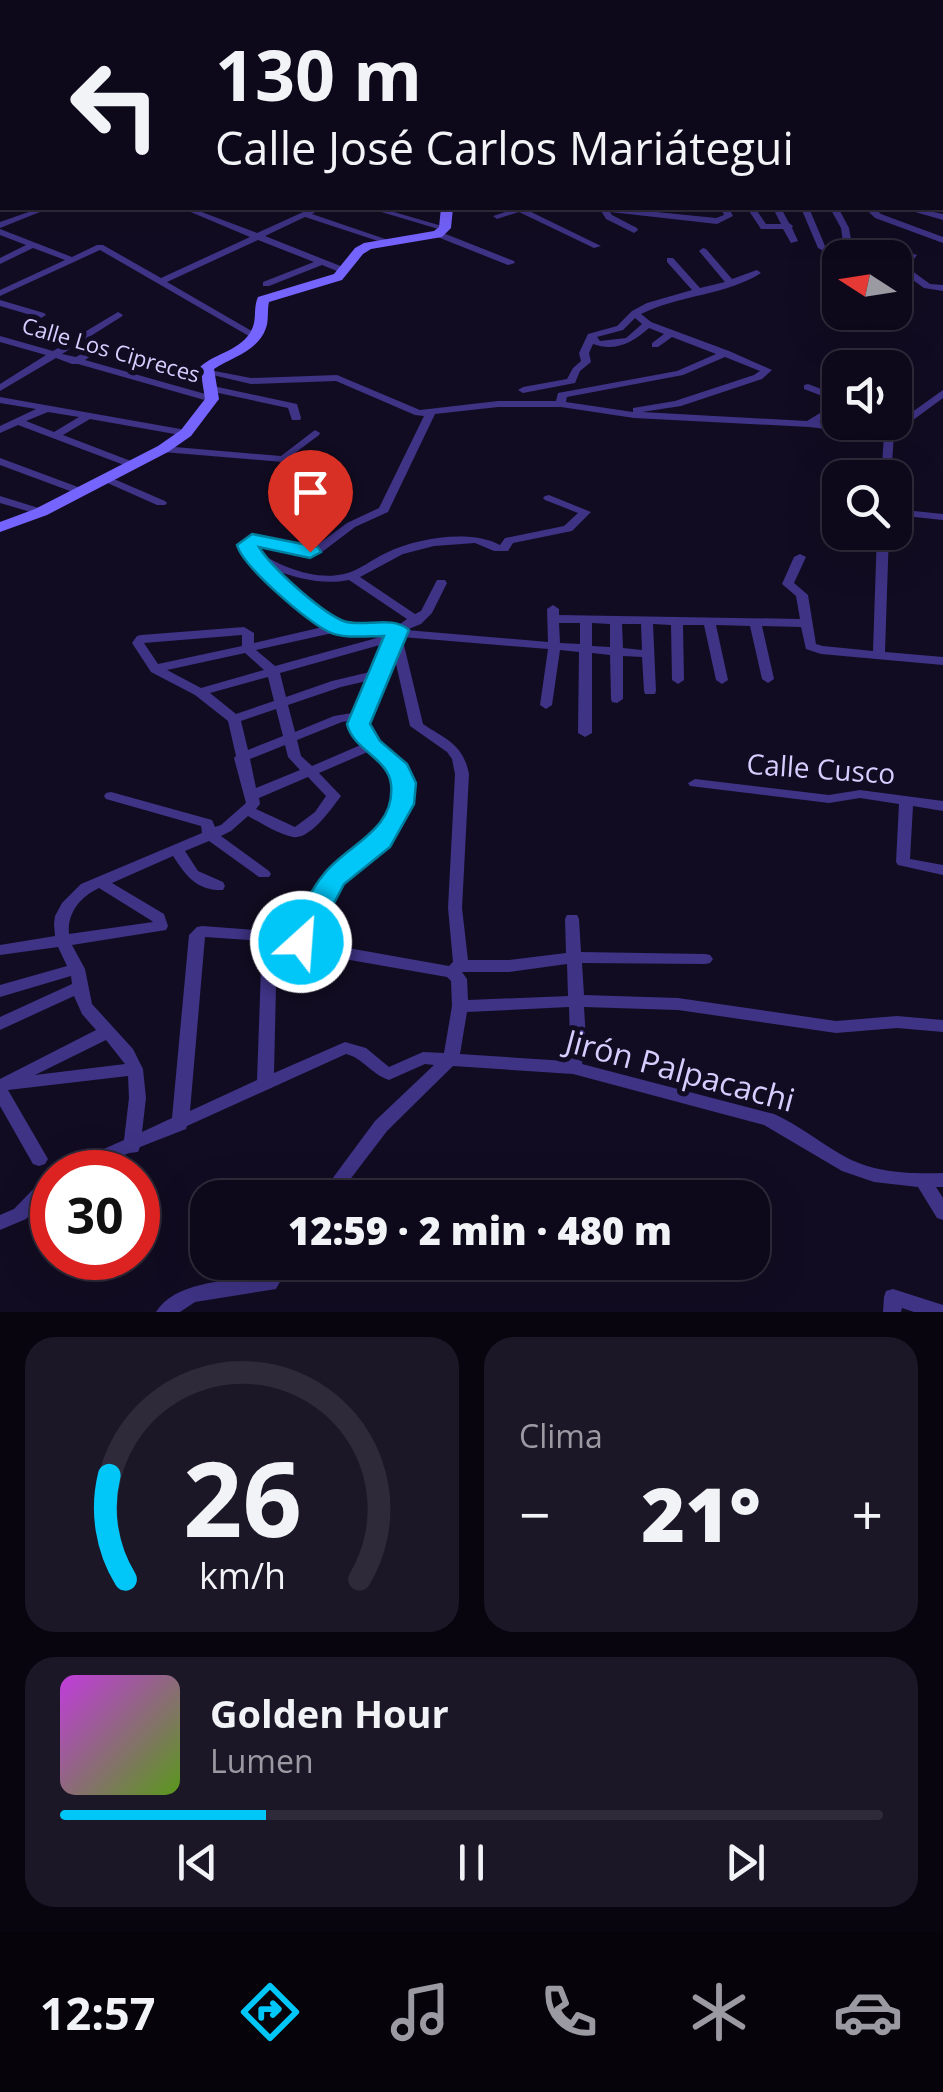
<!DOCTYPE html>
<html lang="es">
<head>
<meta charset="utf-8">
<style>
  body { margin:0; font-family:"Open Sans",sans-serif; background:#1c1727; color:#f1f3f6; height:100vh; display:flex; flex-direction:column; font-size:38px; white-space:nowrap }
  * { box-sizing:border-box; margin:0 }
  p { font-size:32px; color:#9b9aa2 }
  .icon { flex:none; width:55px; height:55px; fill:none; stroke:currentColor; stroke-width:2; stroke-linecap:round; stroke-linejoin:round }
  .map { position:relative; height:1312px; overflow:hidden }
  .panel { display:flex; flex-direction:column; gap:25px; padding:25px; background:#08050e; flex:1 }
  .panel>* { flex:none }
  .top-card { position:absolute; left:0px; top:0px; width:945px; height:210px; box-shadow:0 10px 40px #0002,0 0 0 2px #2e2a39; background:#0e091a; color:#f1f3f6; overflow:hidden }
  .needle { width:65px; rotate:282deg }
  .tools { position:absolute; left:822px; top:240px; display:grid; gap:20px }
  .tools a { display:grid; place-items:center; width:90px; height:90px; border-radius:20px; background:#0e091a; box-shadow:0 10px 40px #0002,0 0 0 2px #2e2a39; font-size:50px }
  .speed { position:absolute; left:30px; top:1150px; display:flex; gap:20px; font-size:50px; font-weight:700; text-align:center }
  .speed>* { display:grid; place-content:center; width:130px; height:130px; border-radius:50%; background:#0e091a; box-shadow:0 10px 40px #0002,0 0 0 2px #2e2a39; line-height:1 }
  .speed .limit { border:15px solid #d22; background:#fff; color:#111 }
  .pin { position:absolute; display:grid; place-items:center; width:85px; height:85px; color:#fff; margin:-102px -42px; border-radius:50% 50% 50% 0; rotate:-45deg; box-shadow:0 0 10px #0007 }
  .pin .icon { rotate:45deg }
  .me { position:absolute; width:110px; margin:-55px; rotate:26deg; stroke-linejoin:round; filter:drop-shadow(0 0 8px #0008) }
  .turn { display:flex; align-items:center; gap:35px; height:210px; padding:0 50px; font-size:45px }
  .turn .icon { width:130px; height:130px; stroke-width:2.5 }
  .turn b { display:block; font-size:70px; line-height:85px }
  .big { font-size:75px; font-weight:800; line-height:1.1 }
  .panel .card { flex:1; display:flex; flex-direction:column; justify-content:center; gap:15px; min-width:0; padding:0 35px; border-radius:30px; background:#1c1727 }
  .panel .dial { align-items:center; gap:0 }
  .dial svg { height:260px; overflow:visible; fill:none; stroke:#2e2a39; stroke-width:7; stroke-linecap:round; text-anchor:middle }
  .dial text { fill:#f1f3f6; stroke:none }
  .song { display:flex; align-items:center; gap:30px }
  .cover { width:120px; height:120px; border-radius:15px; background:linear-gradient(135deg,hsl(290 70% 55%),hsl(90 70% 35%)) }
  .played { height:10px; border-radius:5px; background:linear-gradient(90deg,#00c7f8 25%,#2e2a39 25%) }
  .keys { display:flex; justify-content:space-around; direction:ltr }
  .heat { display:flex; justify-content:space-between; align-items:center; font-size:55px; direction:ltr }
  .panel .tiles { flex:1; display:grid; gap:25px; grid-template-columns:1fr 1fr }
  .card:last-child { grid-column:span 2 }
  .trip { position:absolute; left:190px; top:1180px; width:580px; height:100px; border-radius:30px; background:#0e091a; box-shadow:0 10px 40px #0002,0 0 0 2px #2e2a39; font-weight:800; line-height:100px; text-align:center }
  .menu { display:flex; height:160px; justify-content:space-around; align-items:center; background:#06040a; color:#9b9aa2 }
  .menu .icon { width:70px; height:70px }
  .menu .on { color:#00c7f8 }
  .menu b { font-size:45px; color:#f1f3f6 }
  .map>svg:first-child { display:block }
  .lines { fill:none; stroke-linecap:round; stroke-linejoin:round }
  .street { fill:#3e3385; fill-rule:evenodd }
  .secondary { fill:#7664ff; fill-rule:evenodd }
  .route { fill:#00c7f8; stroke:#0081a1; stroke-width:2.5 }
  .labels { text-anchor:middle; stroke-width:10; stroke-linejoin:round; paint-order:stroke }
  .far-street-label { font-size:22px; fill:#d7cdff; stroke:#120c22 }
  .street-label { font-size:28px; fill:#d7cdff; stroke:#120c22 }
  .near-street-label { font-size:32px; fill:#d7cdff; stroke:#120c22 }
</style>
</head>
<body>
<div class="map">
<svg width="943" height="1312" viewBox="0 0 943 1312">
  <rect width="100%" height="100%" fill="#120c22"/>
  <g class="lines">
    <g class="street">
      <polygon points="456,0 474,0 467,2 453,2"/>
      <polygon points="785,0 792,0 790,2 783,2"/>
      <polygon points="895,0 943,0 943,3 892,2"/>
      <rect x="942" y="15" width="1" height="4"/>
      <rect x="942" y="50" width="1" height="4"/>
      <rect x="0" y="101" width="2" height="5"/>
      <rect x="0" y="132" width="2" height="4"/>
      <rect x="0" y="163" width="2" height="5"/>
      <rect x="0" y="174" width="2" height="7"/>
      <polygon points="40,208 50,208 0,228 0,222"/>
      <polygon points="181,208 191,208 257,233 312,208 322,208 312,214 391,241 384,243 305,217 265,236 348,269 348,273 342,273 322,265 269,286 263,286 263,282 314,262 258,240 167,282 257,334 259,336 254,339 100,250 0,296 0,290 65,260 33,248 0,264 0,258 26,245 0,235 0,229 72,257 97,245 103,245 161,278 250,237"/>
      <polygon points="368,208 380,208 449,228 445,231"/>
      <polygon points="518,208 529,208 527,210 601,246 594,248 519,212 497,219 493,216"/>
      <path d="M537,208H558C554,212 541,212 537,208Z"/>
      <polygon points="595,208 617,208 716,218 724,215 721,208 729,208 733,216 717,224 610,212 612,215 637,228 638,230 634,233 606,219 601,211"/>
      <polygon points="747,208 755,208 766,224 781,224 773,208 781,208 789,223 793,226 792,228 798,241 791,243 783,229 761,229"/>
      <path d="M801,208H809L825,246L844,249L841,228L830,208H874L881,214L943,237V243L875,218L868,211H840L849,228L853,252C845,257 826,253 818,248Z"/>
      <polygon points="901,208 914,208 943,214 943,220"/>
      <polygon points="438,231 514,261 515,263 508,265 435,236 434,234"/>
      <path d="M703,248L706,249L732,279L757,270L761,273C727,295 679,295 641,314L651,322L729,351L772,370L762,379L681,406L642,412L807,421L838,402L804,389V385L808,384L840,396V409L819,422L887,430L943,390V398L894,434L891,478H881L884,436L809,427L634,418L561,407H498L435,414L388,512L355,527L322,552L256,544L255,550C279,566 314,581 344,574C359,571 372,559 386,553C416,538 471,529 500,545L505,538L564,526L578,513L545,500L543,498L545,496L549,495L591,512L572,531L513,543L508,551H494L475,543L434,546L403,554L360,577L415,614L421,611L437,580H445L447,583L432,613L421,624L406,630L548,642L547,609L553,605L559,609V615L800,619L796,596L782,584L794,557L800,554L806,557L794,583L808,595L816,644L823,646L873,651L877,532H889L885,652L943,657V665L821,654L806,649L801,627L762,626L774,679L768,683L762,679L750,626L716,625L728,680L722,684L716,680L704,625H683L684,680L678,684L672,680L671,625L653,624L656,691L655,694H645L644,691L642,657L623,656V699L617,703L612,702L611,699L610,655L592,653V733L585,737L578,733L579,652L560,650L552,705L546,709L540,705L548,649L402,637L423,724C447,740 463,744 469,774L462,908L468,960H509L566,953L565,919L567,915H577L579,919L581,952L705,954L710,955L713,959L710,963L705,964L582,963L584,995L678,998L836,1021L897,1016L943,1020V1032L897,1028L836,1033L678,1010L584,1007L586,1040L582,1064L774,1114C799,1125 819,1142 842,1155C873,1173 908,1174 943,1173V1187H936L943,1198V1220L937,1218L918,1187L874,1182L842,1171L764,1125L573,1074L453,1066L387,1131L336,1198H318L375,1121L434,1065L425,1064L389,1080C371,1074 363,1058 346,1054L187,1126L186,1129L140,1147L138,1152L129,1153L85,1172H60L63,1167L124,1140L129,1098L128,1076L8,1090L48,1159L45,1164L39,1166L33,1164L0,1106V1079L96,1030L82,1014L74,996L0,1030V1017L72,984L71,976L0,997V985L67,966L58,947L0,955V945L55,936L54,924L55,916L62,903L81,884L202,833L201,826L106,799L104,796L106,793L111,792L212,820L215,827L221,825L246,803L234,758L236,756L228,721L195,695L151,672L132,643L137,636L141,635L244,627L254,633V643L327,626L276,586L256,561L245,553L242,545L249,538L253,537L316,546L347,523L379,508L424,416L415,415L336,381L251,384L204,373V369L251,378L337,375L420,410L498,401H556L558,393L677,371L716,354L672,337L658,347H652V343L664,334L649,328C632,343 615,352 593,344L589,353L591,362L580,371L575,383L523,393L518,390L523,387L567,379L573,368L581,361L579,353L588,334L617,326L632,311L647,303L692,290L667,262V258H673L700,288L725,282L699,251ZM635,318L642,324L626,338L600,341L597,337L623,330ZM725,357L760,371L754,375L675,401L633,408V412L566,402L567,397L683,375ZM275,570C299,579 324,585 349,580L407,619L393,629L340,625L284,580ZM559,623H580V644L560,643ZM592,623L610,624V647L592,646ZM622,624H641L642,650L623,648ZM337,632L384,636L275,666L256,650ZM242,635V646L158,664L144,643ZM387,643L374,671L332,681L286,697L280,673ZM245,653L264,670L201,688L167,670ZM394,655L410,726L447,752L452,759L455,774L448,908L453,962L449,966L309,941C320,923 324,901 338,884C365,851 419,830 408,778C403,755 370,748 366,724ZM268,677L274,701L236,714L210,693ZM371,680L358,712L334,716L295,732L288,705L341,687ZM276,709L283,736L248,750L241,721ZM354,720C350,730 356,738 363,744L312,766L301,756L297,740L342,722ZM285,745L288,757L300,770L256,788L250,759ZM370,751C377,757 389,766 393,773C396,778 396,784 396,789C399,830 353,848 330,874C314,892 308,917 296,937L270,931L202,926L197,927L189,935L172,1118L142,1132L146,1098L143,1069L133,1049L92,1004L85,969L72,945L166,930L168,926L164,914L112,883L173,856C186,876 197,891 223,890L225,886L223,882L198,871L185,851L209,841L259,877H269L271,874L269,871L221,836L231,831L248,816C261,823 278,834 293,837C310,840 332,808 341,796L319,773ZM308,777L326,796L315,812L295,827L256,809L260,804L259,798ZM99,888L152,921L153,922L69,934C67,913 80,897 99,888ZM205,937L262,941L257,1080L190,1111ZM277,943L327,956L447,977L451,981L452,1006L444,1053L423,1052L389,1067L366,1048L345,1042L274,1073ZM567,964L568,996L468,1000L467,979L462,972H509ZM569,1007L570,1040L566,1061L460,1054L467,1012ZM106,1040L125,1064L35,1075Z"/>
      <polygon points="910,253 917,255 911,263 904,265 930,284 943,285 943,291 924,288 895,267 895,261 905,259"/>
      <polygon points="0,300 44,313 46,315 41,318 0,306"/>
      <polygon points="118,312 123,315 121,317 62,354 76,357 101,342 107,342 107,346 85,360 216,397 216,401 208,401 78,364 72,364 56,358 0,391 0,384 46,355 0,342 0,336 53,351"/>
      <polygon points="213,386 297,404 301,418 300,420 292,420 288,408 209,391 209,387"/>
      <path d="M0,397L186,430L191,433L186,436L90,419L63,435L136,463L137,465L132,468L18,425L0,433V426L36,409L0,403ZM48,412L79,417L54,432L26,421Z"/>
      <polygon points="315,430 320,433 319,435 283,462 163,452 158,449 163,446 281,456"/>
      <polygon points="0,458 86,490 87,492 82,495 78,494 0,465"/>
      <polygon points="107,476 165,501 167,503 165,505 157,505 103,481 102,479"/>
      <polygon points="0,496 45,510 47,512 41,515 0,503"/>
      <polygon points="895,509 943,514 943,520 895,515"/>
      <polygon points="695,779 829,795 860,790 943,801 943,811 913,806 910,859 943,865 943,875 898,865 896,862 899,804 860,798 829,803 690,786 688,783"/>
      <polygon points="52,1174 52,1192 26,1219 0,1230 0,1215 14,1209 46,1176"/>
      <path d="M272,1262H291L276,1289L195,1302L180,1312H156C177,1280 230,1281 264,1276Z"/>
      <polygon points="893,1289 943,1305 943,1312 914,1312 902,1308 901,1312 883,1312 884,1297 886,1291"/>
    </g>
    <g class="secondary">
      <polygon points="0,0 6,0 1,3"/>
      <polygon points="387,0 400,0 402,2 390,2"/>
      <polygon points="490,0 503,0 505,2 493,2"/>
      <rect x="0" y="46" width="2" height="6"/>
      <polygon points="2,58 2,64 0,65 0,59"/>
      <path d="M441,208H453L451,228L442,237L371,249L363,254L342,280L269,302C267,310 269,320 266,328C258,351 233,357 214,369L219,399L191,436L168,452L47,515L0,532V522L35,509L158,446L181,430L205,399L200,367C215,353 243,350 252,329C257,319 253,308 258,297L334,274L355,248L364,243L434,231L439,227Z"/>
    </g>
  </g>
  <path class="route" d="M252,534L318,547L321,552L310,558L259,547C272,568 318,609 341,620C361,629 392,614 409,630L370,724L380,741L407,764L416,783L414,804L390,847L344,884L310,949H291L287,942C298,920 308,893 324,874C346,845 396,831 391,784C388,758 353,750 347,724L384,636C368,636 343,639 329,632C307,621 243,567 237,545Z"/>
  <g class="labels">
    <g class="far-street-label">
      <text transform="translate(111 350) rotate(16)" y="8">Calle Los Cipreces</text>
    </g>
    <g class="street-label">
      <text transform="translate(821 769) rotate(4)" y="10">Calle Cusco</text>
    </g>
    <g class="near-street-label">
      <text transform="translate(680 1071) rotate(15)" y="11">Jirón Palpacachi</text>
    </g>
  </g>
</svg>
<div class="tools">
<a><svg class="needle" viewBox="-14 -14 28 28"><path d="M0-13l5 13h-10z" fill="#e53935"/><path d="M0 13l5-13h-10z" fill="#9b9aa2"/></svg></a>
<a><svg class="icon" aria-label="sound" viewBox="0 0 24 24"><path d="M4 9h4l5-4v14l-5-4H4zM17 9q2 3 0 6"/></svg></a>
<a><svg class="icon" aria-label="search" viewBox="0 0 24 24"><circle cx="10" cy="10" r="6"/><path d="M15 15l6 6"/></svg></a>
</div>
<div class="speed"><div class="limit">30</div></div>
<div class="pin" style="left:310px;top:552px;background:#d93025"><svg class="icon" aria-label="arrive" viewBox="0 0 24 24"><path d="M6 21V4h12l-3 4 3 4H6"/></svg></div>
<svg class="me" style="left:301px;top:942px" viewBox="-20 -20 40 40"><circle r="17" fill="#00c7f8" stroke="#fff" stroke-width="3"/><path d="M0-11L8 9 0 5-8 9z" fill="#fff"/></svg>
<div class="trip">12:59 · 2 min · 480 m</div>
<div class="top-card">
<div class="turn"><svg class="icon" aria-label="left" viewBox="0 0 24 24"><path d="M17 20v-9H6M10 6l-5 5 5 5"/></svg><div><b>130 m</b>Calle José Carlos Mariátegui</div></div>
</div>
</div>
<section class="panel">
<div class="tiles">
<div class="card dial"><svg viewBox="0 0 100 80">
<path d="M14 69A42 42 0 1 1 86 69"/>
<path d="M14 69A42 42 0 0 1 9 37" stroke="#00c7f8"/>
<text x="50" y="56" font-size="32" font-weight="700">26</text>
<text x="50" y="72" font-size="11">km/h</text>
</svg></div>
<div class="card"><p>Clima</p>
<div class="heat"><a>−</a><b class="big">21°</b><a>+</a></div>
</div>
<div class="card">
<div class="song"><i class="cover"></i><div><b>Golden Hour</b><p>Lumen</p></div></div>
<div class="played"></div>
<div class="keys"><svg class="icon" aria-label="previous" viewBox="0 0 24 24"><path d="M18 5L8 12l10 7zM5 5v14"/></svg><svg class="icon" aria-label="pause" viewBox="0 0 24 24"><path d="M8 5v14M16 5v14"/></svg><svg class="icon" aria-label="next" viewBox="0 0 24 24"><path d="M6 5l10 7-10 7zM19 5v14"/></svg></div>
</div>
</div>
</section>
<nav class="menu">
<b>12:57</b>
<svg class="icon on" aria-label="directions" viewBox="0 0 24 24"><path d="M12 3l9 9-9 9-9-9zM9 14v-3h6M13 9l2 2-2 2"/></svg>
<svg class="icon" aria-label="music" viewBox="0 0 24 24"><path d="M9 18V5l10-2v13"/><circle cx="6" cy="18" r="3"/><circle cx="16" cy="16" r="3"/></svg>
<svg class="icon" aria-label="phone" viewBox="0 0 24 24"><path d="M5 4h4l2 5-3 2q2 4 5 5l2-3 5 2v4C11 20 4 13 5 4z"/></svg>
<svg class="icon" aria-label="climate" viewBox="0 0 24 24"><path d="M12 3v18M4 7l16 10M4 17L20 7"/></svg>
<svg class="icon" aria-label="car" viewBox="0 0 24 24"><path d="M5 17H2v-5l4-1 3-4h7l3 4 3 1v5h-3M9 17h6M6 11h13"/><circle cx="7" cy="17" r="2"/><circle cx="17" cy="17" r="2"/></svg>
</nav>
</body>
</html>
